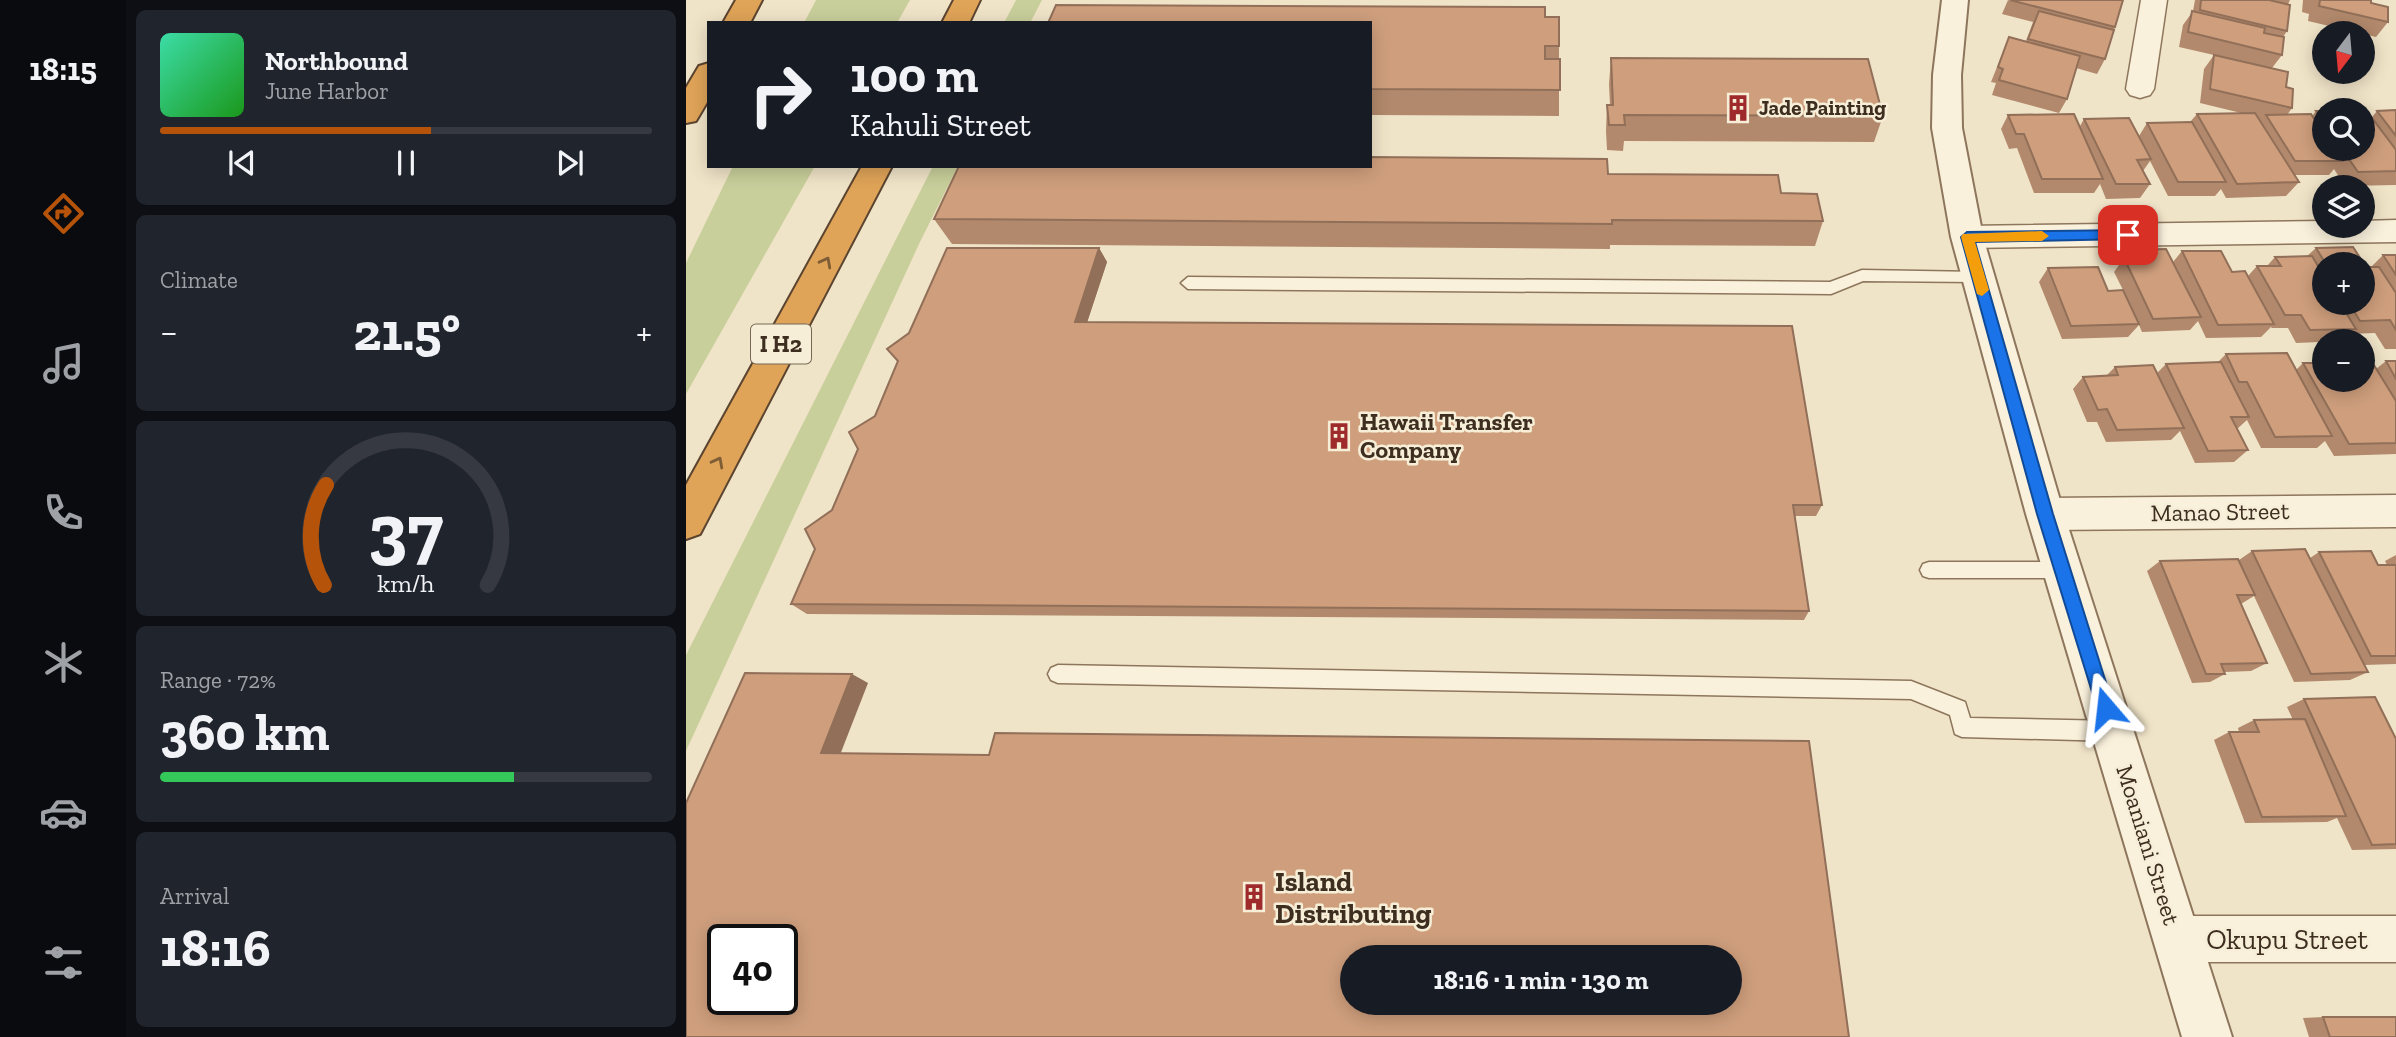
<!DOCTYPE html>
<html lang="en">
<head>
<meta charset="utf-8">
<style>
  body { margin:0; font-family:"Zilla Slab",serif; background:#20242c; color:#f1f3f6; height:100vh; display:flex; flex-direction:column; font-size:26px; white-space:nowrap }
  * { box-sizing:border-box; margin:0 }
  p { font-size:23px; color:#9ea1a6 }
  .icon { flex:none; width:38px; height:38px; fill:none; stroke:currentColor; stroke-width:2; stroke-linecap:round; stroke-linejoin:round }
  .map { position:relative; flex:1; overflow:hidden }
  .drawer { display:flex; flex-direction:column; gap:10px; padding:10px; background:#0d0f14; width:560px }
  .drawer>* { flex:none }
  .guide { position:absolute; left:21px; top:21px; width:665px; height:147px; border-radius:0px; box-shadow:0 4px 18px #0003; background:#171b24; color:#f1f3f6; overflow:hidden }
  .needle { width:46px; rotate:196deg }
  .buttons { position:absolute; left:1626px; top:21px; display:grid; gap:14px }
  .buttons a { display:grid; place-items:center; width:63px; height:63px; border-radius:50%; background:#171b24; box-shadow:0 4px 18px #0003; font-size:35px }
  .speed { position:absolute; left:21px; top:924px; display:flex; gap:14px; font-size:35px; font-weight:700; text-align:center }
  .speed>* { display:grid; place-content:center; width:91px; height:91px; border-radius:50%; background:#171b24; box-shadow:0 4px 18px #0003; line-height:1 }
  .speed .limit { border:4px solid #111; border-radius:10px; background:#fff; color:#111 }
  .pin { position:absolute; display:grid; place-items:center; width:60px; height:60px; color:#fff; margin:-30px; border-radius:14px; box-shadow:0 4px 10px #0006 }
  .me { position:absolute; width:77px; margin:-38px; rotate:343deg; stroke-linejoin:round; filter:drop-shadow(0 0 5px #0008) }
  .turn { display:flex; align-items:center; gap:24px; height:147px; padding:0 28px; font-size:32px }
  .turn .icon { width:91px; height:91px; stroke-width:2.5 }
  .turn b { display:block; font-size:49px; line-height:60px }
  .big { font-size:52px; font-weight:700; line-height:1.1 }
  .drawer .card { flex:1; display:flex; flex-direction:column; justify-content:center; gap:10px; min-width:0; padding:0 24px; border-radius:10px; background:#20242c }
  .drawer .dial { align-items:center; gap:0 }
  .dial svg { height:182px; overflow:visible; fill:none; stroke:#363941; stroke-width:7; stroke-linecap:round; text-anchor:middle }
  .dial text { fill:#f1f3f6; stroke:none }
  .song { display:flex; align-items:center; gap:21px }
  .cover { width:84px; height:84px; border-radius:10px; background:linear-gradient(135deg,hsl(160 70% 55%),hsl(120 70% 35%)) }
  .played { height:7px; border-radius:4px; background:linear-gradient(90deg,#b45309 55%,#363941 55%) }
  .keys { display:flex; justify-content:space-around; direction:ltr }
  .heat { display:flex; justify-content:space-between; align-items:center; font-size:38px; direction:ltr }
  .charge { height:10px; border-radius:5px; background:linear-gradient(90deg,#34c759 72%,#363941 0) }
  .trip { position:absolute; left:654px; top:945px; width:402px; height:70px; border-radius:35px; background:#171b24; box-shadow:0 4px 18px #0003; font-weight:700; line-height:70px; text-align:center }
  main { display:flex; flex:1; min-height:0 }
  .dock { display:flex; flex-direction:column; width:126px; justify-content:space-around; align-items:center; background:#090b0e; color:#9ea1a6 }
  .dock .icon { width:49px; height:49px }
  .dock .selected { color:#b45309 }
  .dock b { font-size:32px; color:#f1f3f6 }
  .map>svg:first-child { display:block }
  .green { fill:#c9cf9b }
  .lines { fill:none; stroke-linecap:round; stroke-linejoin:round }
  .service-casing { stroke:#8d765c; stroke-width:3 }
  .minor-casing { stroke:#8d765c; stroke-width:3 }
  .tertiary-casing { stroke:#8d765c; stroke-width:4 }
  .motorway-casing { stroke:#5b4430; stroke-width:4 }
  .service { fill:#faf1dc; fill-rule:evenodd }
  .minor { fill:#faf1dc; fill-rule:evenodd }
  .tertiary { fill:#faf1dc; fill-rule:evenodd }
  .motorway { fill:#e0a458; fill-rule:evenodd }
  .wall { fill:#b2896c; fill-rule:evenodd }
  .shaded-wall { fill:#916f58 }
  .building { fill:#cf9f7d; stroke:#916f58; stroke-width:2; fill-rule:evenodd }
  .oneway { stroke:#7e5d36 }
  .route { fill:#1a73e8; stroke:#114b97; stroke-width:2 }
  .slow { fill:#f59e0b }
  .labels { text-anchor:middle; stroke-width:5; stroke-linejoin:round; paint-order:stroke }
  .far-poi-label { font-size:21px; font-weight:bold; fill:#3d2e20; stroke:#f7eed8; text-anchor:start }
  .shield { fill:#f7eed8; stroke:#756857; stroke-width:2 }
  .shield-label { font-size:23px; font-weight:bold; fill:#3d2e20 }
  .poi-label { font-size:24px; font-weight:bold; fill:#3d2e20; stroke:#f7eed8; text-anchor:start }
  .street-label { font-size:24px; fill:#3d2e20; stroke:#f7eed8 }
  .near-poi-label { font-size:28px; font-weight:bold; fill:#3d2e20; stroke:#f7eed8; text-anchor:start }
  .near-street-label { font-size:28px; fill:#3d2e20; stroke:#f7eed8 }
</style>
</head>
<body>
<main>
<nav class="dock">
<b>18:15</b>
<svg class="icon selected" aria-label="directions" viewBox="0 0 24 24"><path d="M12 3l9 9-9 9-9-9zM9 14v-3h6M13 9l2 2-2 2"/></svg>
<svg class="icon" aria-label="music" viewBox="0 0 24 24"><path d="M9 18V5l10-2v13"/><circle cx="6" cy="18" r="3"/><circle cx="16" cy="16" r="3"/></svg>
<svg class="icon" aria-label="phone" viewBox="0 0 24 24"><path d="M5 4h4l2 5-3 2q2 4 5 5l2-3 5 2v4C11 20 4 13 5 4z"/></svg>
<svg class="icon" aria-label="climate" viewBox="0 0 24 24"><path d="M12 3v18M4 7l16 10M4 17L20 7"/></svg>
<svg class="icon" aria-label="car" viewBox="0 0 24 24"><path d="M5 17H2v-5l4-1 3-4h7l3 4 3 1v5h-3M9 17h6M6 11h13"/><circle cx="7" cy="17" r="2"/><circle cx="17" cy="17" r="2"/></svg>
<svg class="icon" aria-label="filters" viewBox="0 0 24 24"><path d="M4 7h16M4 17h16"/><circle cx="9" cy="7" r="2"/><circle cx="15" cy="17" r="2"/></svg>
</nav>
<section class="drawer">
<div class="card">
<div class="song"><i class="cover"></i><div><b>Northbound</b><p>June Harbor</p></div></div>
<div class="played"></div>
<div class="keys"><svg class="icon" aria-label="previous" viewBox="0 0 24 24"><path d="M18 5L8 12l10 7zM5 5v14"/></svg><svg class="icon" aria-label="pause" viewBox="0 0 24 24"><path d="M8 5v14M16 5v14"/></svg><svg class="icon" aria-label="next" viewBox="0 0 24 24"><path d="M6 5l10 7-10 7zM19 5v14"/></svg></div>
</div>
<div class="card"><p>Climate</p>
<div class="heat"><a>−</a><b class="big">21.5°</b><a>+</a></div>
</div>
<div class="card dial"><svg viewBox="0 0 100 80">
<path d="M14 69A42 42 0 1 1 86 69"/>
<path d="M14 69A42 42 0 0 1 15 25" stroke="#b45309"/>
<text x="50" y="56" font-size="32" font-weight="700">37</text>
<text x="50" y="72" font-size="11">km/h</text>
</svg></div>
<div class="card"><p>Range · 72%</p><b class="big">360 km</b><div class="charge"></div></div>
<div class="card"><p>Arrival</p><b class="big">18:16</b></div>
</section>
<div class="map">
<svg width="1710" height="1037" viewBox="0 0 1710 1037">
  <rect width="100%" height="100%" fill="#f0e4c8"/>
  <g class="green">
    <polygon points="130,0 224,0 211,23 118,23"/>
    <polygon points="330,0 356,0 344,23 318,23"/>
    <polygon points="47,166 129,166 0,394 0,263"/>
    <polygon points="247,166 272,166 233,244 0,751 0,655"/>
  </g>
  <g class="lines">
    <defs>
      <g id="service">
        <polygon points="1176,270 1292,272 1299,277 1292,282 1177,281 1145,294 502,289 495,283 502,277 1144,282"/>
        <polygon points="1243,562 1376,562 1382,564 1385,570 1382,576 1376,578 1243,578 1237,576 1234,570 1237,564"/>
        <polygon points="372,665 1225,681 1279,702 1284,718 1427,721 1434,724 1437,731 1434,738 1427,741 1276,737 1269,734 1264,715 1225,699 372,683 365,680 362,674 365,668"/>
      </g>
      <g id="minor">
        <polygon points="1455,0 1481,0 1468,89 1464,95 1454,98 1444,95 1440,89"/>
        <polygon points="1710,220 1710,242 1281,248 1270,245 1266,237 1270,229 1281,226 1638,221 1638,226 1676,226 1676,221"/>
        <polygon points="1710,495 1710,527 1359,530 1346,525 1341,514 1346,503 1359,498"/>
        <polygon points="1491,916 1710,916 1710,962 1491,962 1475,955 1468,939 1475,923"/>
      </g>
      <polygon id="tertiary" points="1256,0 1282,0 1275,75 1276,128 1297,237 1378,514 1546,1037 1496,1037 1340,514 1265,237 1246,128 1247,75"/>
      <g id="motorway">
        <polygon points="50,0 76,0 64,23 37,23"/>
        <polygon points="268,0 294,0 283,23 256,23"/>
        <polygon points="23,63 23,99 10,121 0,123 0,88 13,66"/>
        <polygon points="176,166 206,166 14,534 0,539 0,485"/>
      </g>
    </defs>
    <use href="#service" class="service-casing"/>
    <use href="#minor" class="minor-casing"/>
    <use href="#tertiary" class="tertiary-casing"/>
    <use href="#motorway" class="motorway-casing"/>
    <use href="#service" class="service"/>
    <use href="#minor" class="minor"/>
    <use href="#tertiary" class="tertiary"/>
    <use href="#motorway" class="motorway"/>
  </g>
  <g class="wall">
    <polygon points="1322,0 1429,27 1419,59 1411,74 1390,68 1381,99 1373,113 1306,95 1310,83 1305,82 1323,37 1340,41 1347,22 1316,14"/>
    <polygon points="1509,0 1604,0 1602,4 1601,31 1597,37 1596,55 1586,68 1600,87 1606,108 1601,115 1626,116 1630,111 1638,111 1638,149 1676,149 1686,117 1691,111 1710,110 1710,185 1659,186 1648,169 1643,175 1608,175 1613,182 1600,196 1540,198 1535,189 1529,196 1482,196 1464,161 1457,171 1464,184 1454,198 1420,199 1414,184 1408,193 1348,193 1331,148 1323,149 1315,129 1322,115 1394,126 1398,119 1453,136 1461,123 1504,122 1511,114 1555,113 1514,103 1518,69 1528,55 1493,47 1497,25 1507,11"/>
    <polygon points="1617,0 1685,0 1685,3 1702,22 1690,37 1622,21 1623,14 1616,12"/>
    <polygon points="873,17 873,116 684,115 684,23"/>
    <polygon points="925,58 1197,116 1188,142 938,141 937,151 921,150 920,131 921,105 924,105 923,84"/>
    <polygon points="922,174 1095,193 1137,221 1129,246 924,245 924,249 266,244 248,219"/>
    <path d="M1667,247L1680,267H1685L1697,255H1710V349H1699L1689,333L1664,334L1656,341L1610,343L1602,328H1586L1585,327L1575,337L1520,338L1512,321L1504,330L1456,332L1453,325L1442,337L1376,339L1353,282L1362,268L1412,267L1422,291L1437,290L1428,272L1433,265L1432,263L1442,250L1480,249L1487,262L1496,251H1535L1546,272L1559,271L1562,276L1571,266H1581L1589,257L1621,256L1630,248ZM1638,264H1676V303H1638Z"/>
    <polygon points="413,248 421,262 401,322 1136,505 1130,516 1109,516 1123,611 1118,620 121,614 105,604 146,510 189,416"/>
    <polygon points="1540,354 1610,370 1617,363 1690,369 1700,361 1710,361 1710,454 1648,456 1639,441 1631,448 1575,448 1561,420 1551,429 1562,450 1548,462 1509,463 1494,431 1485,440 1420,442 1411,422 1401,422 1387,389 1397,377 1421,375 1429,367 1471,373 1480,364 1532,362"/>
    <polygon points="1566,551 1624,558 1633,552 1692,565 1701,565 1699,561 1710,555 1710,664 1678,665 1682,672 1664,680 1608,682 1568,596 1555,604 1581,663 1565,671 1539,672 1539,674 1524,682 1506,683 1461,571 1474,561 1553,560"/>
    <polygon points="1618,699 1710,739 1710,849 1666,850 1651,818 1641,822 1559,823 1528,740 1543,732 1553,732 1552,728 1568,720 1607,720 1601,707"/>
    <polygon points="1637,1017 1710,1037 1623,1037 1617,1018"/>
  </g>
  <g class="shaded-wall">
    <polygon points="413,248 421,262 397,335 389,322"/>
    <polygon points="166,674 182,683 152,760 135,753"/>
  </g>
  <g class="building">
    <polygon points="1324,0 1437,0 1429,27"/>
    <polygon points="1515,0 1583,0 1604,5 1601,31 1514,10"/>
    <polygon points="1634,0 1685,0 1685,3 1702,7 1702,22 1633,6"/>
    <polygon points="370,5 859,7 859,17 873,17 873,46 859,46 859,59 874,59 874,90 684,89 684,23 362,23"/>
    <polygon points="1353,11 1428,30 1419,59 1342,39"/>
    <polygon points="1506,11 1579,28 1578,33 1598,37 1596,55 1502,32"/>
    <polygon points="1323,37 1394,56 1381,99 1313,80 1317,69 1312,67"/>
    <polygon points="1528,55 1602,72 1600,87 1607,89 1606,108 1524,89"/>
    <polygon points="925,58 1182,59 1197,116 938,115 939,125 923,125 921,105 927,105"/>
    <polygon points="1650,110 1680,110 1710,150 1710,171 1672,172 1656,149 1676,149 1676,110"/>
    <polygon points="1710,110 1710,136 1691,111"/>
    <polygon points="1630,111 1638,111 1638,122"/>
    <polygon points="1569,113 1613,182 1551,184 1511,114"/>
    <polygon points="1388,114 1417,179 1356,179 1338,134 1330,134 1322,115"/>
    <polygon points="1625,114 1638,134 1638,149 1648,149 1656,161 1609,161 1580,115"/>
    <polygon points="1443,118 1465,159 1451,160 1464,184 1430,184 1398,119"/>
    <polygon points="1506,122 1540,182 1492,182 1461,123"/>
    <polygon points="684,157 921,159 922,174 1092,175 1095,193 1131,194 1137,221 926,220 926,224 248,219 273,166 684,166"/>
    <polygon points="1667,247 1680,267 1693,267 1710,293 1710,330 1704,320 1674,321 1663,303 1676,303 1676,264 1640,264 1630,248"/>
    <polygon points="261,248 413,248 389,322 1106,326 1136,505 1107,505 1123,611 105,604 129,549 119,529 146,510 172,449 163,432 189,416 212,361 201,349 223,333"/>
    <polygon points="1480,249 1515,317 1467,319 1438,258 1446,258 1442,250"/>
    <polygon points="1496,251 1535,251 1546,272 1559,271 1588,324 1532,325"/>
    <polygon points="1697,255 1710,255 1710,275"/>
    <polygon points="1626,256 1638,276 1638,303 1654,303 1670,329 1624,330 1615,315 1599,315 1571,266 1595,266 1589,257"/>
    <polygon points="1412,267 1422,291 1437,290 1453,324 1385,326 1362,268"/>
    <polygon points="1601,353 1646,436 1589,437 1561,382 1553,382 1540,354"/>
    <polygon points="1700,361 1710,361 1710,379"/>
    <polygon points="1535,362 1563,417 1545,417 1562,450 1522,451 1480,364"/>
    <polygon points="1676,362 1686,362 1710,401 1710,443 1663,444 1617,363 1638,363 1638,380 1676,380"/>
    <polygon points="1467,365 1498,428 1431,430 1421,409 1412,410 1397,377 1432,375 1429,367"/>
    <polygon points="1619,549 1682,672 1625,674 1566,551"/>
    <polygon points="1685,551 1692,565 1710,565 1710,656 1685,656 1633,552"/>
    <polygon points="1552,559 1569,595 1551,595 1581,663 1535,664 1539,674 1520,674 1474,561"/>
    <path d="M59,673L166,674L135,753L303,755L309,733L1123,741L1163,1037H0V803ZM37,940H96V999H37ZM667,957H1045V1003H667Z"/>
    <polygon points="1689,697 1710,739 1710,844 1686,845 1618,699"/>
    <polygon points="1619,719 1660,816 1576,817 1543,732 1573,732 1568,720"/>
    <polygon points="1637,1017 1710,1017 1710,1037 1644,1037"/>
  </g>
  <defs><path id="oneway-chevron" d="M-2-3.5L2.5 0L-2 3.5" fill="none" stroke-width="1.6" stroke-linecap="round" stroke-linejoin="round" transform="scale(1.75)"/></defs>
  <g class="oneway">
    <use href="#oneway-chevron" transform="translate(140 262) rotate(-62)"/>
    <use href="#oneway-chevron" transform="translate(32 462) rotate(-62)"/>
  </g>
  <polygon class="route" points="1442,230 1449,235 1442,239 1289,242 1367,514 1428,708 1426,714 1420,717 1413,714 1411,708 1351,514 1275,237 1281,232"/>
  <polygon class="slow" points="1356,231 1363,236 1356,241 1289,242 1303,290 1296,296 1291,294 1275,237 1277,234"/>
  <defs>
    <symbol id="building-bare" viewBox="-9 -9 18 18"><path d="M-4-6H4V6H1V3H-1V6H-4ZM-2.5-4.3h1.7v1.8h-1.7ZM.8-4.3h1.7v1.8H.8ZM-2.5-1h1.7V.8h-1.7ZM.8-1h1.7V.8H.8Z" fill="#9e2a2b" stroke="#f7eed8" stroke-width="2.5" paint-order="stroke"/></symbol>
  </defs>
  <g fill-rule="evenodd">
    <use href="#building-bare" x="1033" y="89" width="38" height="38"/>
    <use href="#building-bare" x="634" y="417" width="38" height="38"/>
    <use href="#building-bare" x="549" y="878" width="38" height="38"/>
  </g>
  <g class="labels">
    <g class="far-poi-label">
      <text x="1073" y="115">Jade Painting</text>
    </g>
    <rect class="shield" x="65" y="324.5" width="60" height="39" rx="5"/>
    <g class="shield-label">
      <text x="95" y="352">I H2</text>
    </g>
    <g class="poi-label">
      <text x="674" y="430">Hawaii Transfer<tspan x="674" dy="28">Company</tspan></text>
    </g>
    <g class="street-label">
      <text transform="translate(1534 512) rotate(-1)" y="8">Manao Street</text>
      <text transform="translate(1462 845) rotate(73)" y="8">Moaniani Street</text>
    </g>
    <g class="near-poi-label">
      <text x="589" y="891">Island<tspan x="589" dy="32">Distributing</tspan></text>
    </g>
    <g class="near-street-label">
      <text x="1601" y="949">Okupu Street</text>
    </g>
  </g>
</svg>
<div class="buttons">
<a><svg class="needle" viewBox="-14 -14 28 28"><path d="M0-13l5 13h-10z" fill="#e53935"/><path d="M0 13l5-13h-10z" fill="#9ea1a6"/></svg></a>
<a><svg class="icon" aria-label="search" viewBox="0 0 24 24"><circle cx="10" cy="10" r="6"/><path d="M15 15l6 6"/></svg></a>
<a><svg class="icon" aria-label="layers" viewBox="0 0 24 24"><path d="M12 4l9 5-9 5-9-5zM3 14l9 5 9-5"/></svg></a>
<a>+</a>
<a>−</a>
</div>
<div class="speed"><div class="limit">40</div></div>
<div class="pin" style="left:1442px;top:235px;background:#d93025"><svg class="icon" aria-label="arrive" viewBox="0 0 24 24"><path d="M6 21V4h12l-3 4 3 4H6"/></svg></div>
<svg class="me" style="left:1420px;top:708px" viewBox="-20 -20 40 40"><path d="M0-17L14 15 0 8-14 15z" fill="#1a73e8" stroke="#fff" stroke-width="4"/></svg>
<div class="trip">18:16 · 1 min · 130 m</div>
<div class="guide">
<div class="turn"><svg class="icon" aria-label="right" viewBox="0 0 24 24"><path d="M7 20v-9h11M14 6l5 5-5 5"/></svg><div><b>100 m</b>Kahuli Street</div></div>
</div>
</div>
</main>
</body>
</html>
